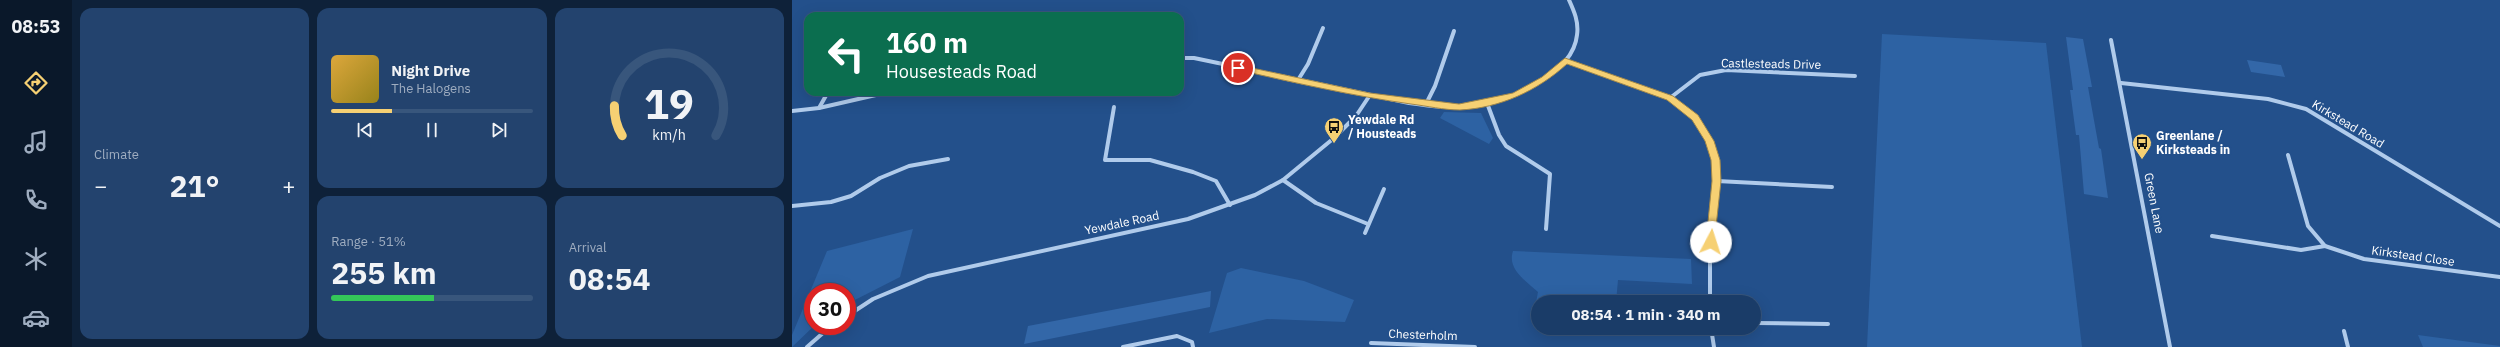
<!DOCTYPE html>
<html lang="en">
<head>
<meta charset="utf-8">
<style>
  body { margin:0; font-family:"IBM Plex Sans",sans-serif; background:#23436e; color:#f1f3f6; height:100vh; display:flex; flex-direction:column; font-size:15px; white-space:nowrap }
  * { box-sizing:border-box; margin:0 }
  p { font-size:13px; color:#9fadc0 }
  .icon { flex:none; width:22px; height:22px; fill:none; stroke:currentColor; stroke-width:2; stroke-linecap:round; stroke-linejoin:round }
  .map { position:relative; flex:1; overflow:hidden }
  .panel { display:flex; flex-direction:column; gap:8px; padding:8px; background:#0e2139; width:720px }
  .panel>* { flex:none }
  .hud { position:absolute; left:12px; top:12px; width:380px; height:84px; border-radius:12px; box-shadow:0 4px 16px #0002,0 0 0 1px #38567c; background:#0b6e4f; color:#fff; overflow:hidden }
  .speed { position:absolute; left:12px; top:283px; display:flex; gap:8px; font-size:20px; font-weight:700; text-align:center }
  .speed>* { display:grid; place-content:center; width:52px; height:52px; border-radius:50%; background:#1a3c68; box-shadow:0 4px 16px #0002,0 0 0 1px #38567c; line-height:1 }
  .speed .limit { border:6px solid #d22; background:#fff; color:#111 }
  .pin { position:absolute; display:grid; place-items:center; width:34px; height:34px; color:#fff; margin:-17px; border:2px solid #fff; border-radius:50%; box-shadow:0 1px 4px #0007 }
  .me { position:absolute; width:44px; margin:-22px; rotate:5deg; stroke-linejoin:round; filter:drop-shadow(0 0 3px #0008) }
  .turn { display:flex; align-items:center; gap:14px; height:84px; padding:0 16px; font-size:18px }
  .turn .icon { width:52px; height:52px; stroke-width:2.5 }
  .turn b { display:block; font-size:28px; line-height:34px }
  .big { font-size:30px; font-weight:700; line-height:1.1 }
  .panel .card { flex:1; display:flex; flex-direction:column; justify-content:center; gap:6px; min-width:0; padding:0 14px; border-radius:12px; background:#23436e }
  .panel .dial { align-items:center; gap:0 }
  .dial svg { height:104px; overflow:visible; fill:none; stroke:#38567c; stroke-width:7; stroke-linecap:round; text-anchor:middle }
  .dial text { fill:#f1f3f6; stroke:none }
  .song { display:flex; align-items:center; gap:12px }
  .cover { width:48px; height:48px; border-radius:6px; background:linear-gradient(135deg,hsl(40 70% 55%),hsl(50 70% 35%)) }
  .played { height:4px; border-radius:2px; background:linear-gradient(90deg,#f6d073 30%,#38567c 30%) }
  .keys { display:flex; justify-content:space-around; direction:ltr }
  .heat { display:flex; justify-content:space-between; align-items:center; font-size:22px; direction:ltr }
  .charge { height:6px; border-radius:3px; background:linear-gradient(90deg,#34c759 51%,#38567c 0) }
  .panel .tiles { flex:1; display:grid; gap:8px; grid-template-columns:repeat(3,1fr) }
  .card:first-child { grid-row:span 2 }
  .trip { position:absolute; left:739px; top:295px; width:230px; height:40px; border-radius:20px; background:#1a3c68; box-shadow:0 4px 16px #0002,0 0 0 1px #38567c; font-weight:700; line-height:40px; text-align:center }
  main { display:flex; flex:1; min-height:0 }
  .menu { display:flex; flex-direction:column; width:72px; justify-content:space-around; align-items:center; background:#0a182a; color:#9fadc0 }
  .menu .icon { width:28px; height:28px }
  .menu .selected { color:#f6d073 }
  .menu b { font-size:18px; color:#f1f3f6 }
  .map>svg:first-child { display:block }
  .green { fill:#2d62a3 }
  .building { fill:#3367a8 }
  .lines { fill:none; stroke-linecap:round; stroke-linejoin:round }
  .street { stroke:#b0cbeb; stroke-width:4 }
  .route { fill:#f6d073; stroke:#a0874b }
  .labels { text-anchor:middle; stroke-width:4; stroke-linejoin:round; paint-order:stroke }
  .street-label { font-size:12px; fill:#fff; stroke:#23508b }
  .poi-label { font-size:12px; font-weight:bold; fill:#fff; stroke:#23508b; text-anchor:start }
</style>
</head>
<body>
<main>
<nav class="menu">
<b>08:53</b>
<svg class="icon selected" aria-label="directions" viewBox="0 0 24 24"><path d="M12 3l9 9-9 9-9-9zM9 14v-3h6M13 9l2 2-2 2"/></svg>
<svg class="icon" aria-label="music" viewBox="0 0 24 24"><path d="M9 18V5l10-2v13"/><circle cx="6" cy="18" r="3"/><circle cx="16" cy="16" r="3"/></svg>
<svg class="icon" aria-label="phone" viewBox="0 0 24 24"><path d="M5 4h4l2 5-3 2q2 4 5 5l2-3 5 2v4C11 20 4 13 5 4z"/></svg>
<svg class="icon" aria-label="climate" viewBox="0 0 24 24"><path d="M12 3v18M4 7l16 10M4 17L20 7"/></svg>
<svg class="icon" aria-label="car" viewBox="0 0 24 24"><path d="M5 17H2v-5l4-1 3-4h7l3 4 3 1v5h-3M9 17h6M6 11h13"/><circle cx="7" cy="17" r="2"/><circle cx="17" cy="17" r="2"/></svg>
</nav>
<section class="panel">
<div class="tiles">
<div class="card"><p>Climate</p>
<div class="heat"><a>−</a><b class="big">21°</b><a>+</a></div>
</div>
<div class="card">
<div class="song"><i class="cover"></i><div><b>Night Drive</b><p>The Halogens</p></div></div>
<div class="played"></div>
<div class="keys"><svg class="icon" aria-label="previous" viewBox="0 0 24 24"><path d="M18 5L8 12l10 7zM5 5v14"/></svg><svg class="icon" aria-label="pause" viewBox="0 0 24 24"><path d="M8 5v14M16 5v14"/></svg><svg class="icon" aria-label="next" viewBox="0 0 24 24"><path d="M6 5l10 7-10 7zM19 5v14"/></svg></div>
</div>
<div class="card dial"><svg viewBox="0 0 100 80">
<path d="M14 69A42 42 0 1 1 86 69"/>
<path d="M14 69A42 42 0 0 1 8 46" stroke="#f6d073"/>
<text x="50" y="56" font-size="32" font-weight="700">19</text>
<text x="50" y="72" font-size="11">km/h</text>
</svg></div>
<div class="card"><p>Range · 51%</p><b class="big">255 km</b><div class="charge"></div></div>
<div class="card"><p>Arrival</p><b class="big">08:54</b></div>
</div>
</section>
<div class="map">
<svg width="1708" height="347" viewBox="0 0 1708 347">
  <rect width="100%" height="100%" fill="#23508b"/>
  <g class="green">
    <polygon points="1090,34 1254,43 1290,347 1075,347"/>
    <polygon points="652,112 689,113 701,138 697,144 648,118"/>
    <polygon points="121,229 108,277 55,304 55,292 21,292 22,326 0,347 0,335 35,251"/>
    <path d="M721,251L899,259L900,284L826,280L824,302H746V313H742L746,292C733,280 715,269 721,251Z"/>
    <polygon points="449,268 512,281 562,300 553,322 475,319 417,333 435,273"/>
    <polygon points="1626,335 1708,346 1708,347 1631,347"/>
  </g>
  <g class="building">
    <polygon points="1274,37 1291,39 1300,87 1296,87 1307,148 1309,149 1316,198 1292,194 1287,135 1284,135 1278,90 1281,90"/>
    <polygon points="1455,60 1489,65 1493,77 1459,72"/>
    <polygon points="419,291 418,307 232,344 236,326"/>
  </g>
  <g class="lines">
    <g class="street">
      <polyline points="1319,40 1378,347"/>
      <path d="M388,58H402L617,103C638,106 659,109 681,106C715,102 781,75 785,35C787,22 782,11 777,0"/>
      <polyline points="773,61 878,98 903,118 918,141 924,160 925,181 918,257 918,302"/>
      <polyline points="506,80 516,64 531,28"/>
      <polyline points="1329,83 1476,99 1514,109 1708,226"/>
      <polyline points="878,98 908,75 934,70 1063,76"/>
      <polyline points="695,103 707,135 714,146 758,174 754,229"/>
      <polyline points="634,104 643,86 662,31"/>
      <polyline points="322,107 313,160 358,160 401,172 424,181 438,205"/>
      <polyline points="27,108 36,92"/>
      <polyline points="0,111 27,108 97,92"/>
      <polyline points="1496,155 1516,226 1533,246 1572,259 1708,277"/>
      <polyline points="491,180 524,203 576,224"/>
      <polyline points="925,181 1040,187"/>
      <polyline points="0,206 39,202 59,196 88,178 117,166 156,159"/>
      <polyline points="573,233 592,189"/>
      <polyline points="1420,236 1509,250 1533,246"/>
      <polyline points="55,316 81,299 136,276 396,219 463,195 491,180 542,138 564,116 578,95"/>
      <polyline points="962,323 1036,324"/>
      <polyline points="919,328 922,347"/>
      <polyline points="1552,331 1556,347"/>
      <polyline points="579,343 683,347"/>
      <polyline points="15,347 39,326"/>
      <polyline points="331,347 385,336 400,342 401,347"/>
    </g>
  </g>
  <path class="route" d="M773,58L881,96L906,115L922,141L928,160L929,181L922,245L919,246L914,242L920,181L919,160L913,141L900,120L875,100L775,64C745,91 708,108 668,110C652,110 635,106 619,104C561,96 504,83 446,70L442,68L446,65L578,93L667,104L721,93L750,77Z"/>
  <defs>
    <symbol id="bus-pin" viewBox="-11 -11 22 30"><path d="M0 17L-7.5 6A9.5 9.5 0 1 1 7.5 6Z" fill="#f6d073" stroke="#23508b"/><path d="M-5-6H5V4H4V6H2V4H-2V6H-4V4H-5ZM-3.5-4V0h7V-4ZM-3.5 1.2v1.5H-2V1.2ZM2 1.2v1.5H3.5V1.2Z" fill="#111"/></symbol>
  </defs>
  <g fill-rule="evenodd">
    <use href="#bus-pin" x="531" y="116" width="22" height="30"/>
    <use href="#bus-pin" x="1339" y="132" width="22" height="30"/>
  </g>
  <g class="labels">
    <g class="street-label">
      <text transform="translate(979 64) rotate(1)" y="4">Castlesteads Drive</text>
      <text transform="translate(1556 124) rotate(31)" y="4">Kirkstead Road</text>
      <text transform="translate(1362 203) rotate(79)" y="4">Green Lane</text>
      <text transform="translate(330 223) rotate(-12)" y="4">Yewdale Road</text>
      <text transform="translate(1621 256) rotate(8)" y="4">Kirkstead Close</text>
      <text transform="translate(631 335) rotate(2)" y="4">Chesterholm</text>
    </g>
    <g class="poi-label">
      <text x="556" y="124">Yewdale Rd<tspan x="556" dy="14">/ Housteads</tspan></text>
      <text x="1364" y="140">Greenlane /<tspan x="1364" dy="14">Kirksteads in</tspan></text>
    </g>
  </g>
</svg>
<div class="speed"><div class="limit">30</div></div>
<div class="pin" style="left:446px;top:68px;background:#d93025"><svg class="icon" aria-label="arrive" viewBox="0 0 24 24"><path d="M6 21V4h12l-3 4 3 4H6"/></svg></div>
<svg class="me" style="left:919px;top:242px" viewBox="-20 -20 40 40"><circle r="19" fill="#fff"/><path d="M0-13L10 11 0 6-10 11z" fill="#f6d073"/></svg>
<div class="trip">08:54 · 1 min · 340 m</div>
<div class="hud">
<div class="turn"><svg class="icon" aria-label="left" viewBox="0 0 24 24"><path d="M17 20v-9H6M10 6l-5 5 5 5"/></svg><div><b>160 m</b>Housesteads Road</div></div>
</div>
</div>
</main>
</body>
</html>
